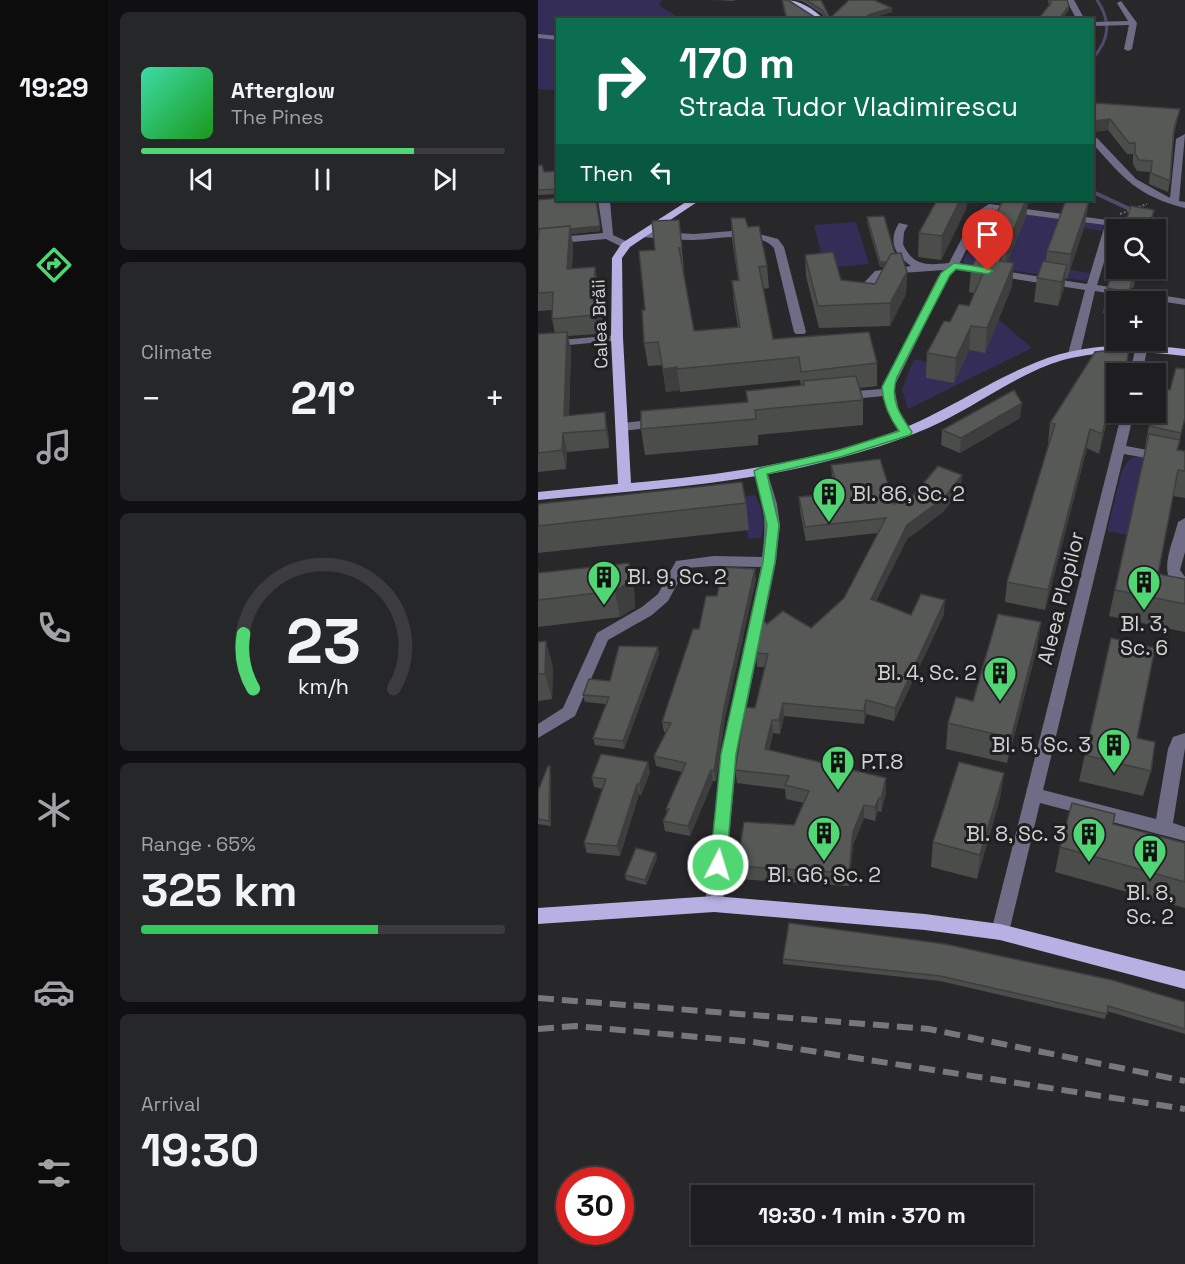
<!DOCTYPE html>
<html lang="en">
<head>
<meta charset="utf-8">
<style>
  body { margin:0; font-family:"Space Grotesk",sans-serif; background:#262729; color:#f1f3f6; height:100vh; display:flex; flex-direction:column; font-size:22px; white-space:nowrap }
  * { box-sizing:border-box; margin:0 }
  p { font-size:20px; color:#a1a2a5 }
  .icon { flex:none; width:33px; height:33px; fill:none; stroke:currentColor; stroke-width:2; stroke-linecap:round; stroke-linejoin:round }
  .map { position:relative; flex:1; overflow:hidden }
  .panel { display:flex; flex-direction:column; gap:12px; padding:12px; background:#101012; width:430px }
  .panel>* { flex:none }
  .top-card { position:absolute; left:18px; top:18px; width:538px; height:183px; border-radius:0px; box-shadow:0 2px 4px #0004,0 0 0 2px #3c3c3e; background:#0b6e4f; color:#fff; overflow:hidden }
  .controls { position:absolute; left:568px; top:219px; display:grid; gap:12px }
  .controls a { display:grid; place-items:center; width:60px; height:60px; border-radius:0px; background:#1e1e20; box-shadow:0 2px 4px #0004,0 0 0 2px #3c3c3e; font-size:30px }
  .speed { position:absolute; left:18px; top:1167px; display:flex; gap:12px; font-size:30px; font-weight:700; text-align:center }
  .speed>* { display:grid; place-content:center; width:78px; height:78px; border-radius:50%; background:#1e1e20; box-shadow:0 2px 4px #0004,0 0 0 2px #3c3c3e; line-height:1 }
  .speed .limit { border:9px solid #d22; background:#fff; color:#111 }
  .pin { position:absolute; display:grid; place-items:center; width:51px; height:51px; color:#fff; margin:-62px -26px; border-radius:50% 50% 50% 0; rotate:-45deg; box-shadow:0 0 6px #0007 }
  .pin .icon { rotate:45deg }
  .me { position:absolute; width:66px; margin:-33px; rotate:5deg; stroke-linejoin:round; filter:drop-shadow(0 0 4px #0008) }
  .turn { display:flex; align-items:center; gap:21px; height:126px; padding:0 24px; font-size:27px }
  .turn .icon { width:78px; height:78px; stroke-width:2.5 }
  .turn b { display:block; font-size:42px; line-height:51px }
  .then { display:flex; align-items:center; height:57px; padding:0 24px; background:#0003; gap:12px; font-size:22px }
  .big { font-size:45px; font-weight:700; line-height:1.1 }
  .panel .tile { flex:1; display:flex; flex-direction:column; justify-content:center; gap:9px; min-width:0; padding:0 21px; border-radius:9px; background:#262729 }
  .panel .dial { align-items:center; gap:0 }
  .dial svg { height:156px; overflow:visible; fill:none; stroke:#3c3c3e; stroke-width:7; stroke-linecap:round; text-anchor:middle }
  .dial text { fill:#f1f3f6; stroke:none }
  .song { display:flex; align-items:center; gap:18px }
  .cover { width:72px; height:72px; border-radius:9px; background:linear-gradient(135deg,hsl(160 70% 55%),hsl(120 70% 35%)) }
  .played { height:6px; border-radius:3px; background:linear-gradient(90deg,#51d674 75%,#3c3c3e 75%) }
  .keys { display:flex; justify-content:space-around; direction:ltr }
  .heat { display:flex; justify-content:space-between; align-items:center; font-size:33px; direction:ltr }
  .charge { height:9px; border-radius:4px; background:linear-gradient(90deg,#34c759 65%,#3c3c3e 0) }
  .trip { position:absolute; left:153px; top:1185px; width:342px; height:60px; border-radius:0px; background:#1e1e20; box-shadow:0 2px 4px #0004,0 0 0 2px #3c3c3e; font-weight:700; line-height:60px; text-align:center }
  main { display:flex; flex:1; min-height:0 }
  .tab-bar { display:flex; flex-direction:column; width:108px; justify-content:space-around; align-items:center; background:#0c0c0d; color:#a1a2a5 }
  .tab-bar .icon { width:42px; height:42px }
  .tab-bar .current { color:#51d674 }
  .tab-bar b { font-size:27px; color:#f1f3f6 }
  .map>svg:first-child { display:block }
  .green { fill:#342d57 }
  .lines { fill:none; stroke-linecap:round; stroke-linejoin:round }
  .stream-far1 { stroke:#524a6a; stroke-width:3 }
  .stream { stroke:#524a6a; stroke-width:4 }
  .path { stroke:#6d6d6f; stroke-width:2; stroke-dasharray:2 2; stroke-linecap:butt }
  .minor { fill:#6f6d85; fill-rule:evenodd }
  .major { fill:#b7b1e3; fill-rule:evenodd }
  .rail { stroke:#78787a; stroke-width:6; stroke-dasharray:16 8; stroke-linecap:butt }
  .wall { fill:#4b4d4b }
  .shaded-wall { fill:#3d3e3d }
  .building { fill:#575957; stroke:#3d3e3d; stroke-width:1.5 }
  .route { fill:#51d674; stroke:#358b4b; stroke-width:1.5 }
  .labels { text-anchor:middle; stroke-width:6; stroke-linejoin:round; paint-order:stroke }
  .far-street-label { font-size:18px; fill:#d2d2d3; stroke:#1f1e21 }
  .poi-label { font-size:21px; fill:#d2d2d3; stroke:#1f1e21; text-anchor:start }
  .street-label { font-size:21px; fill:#d2d2d3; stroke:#1f1e21 }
</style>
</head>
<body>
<main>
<nav class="tab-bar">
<b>19:29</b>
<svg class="icon current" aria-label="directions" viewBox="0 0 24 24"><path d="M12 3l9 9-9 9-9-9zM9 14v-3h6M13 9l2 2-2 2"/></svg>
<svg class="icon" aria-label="music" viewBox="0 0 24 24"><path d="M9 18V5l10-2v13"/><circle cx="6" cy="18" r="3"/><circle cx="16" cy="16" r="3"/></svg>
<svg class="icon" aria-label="phone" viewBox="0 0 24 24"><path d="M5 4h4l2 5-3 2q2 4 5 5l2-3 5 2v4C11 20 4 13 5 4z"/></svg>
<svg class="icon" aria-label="climate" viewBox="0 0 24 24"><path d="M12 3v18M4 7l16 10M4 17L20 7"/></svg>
<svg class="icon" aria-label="car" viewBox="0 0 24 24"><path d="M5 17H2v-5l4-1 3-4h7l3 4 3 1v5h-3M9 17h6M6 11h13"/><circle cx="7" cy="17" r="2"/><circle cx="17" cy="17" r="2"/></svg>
<svg class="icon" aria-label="filters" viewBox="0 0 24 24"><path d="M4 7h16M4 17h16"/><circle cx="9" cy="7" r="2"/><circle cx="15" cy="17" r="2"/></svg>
</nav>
<section class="panel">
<div class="tile">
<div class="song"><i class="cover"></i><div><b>Afterglow</b><p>The Pines</p></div></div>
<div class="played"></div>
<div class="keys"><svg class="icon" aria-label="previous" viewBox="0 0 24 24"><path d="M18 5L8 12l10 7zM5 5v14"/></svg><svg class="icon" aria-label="pause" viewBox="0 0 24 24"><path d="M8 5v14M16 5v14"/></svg><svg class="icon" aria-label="next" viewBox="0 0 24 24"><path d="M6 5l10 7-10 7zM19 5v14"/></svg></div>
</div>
<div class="tile"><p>Climate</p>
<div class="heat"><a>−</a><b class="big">21°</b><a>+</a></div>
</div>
<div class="tile dial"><svg viewBox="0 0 100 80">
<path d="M14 69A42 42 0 1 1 86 69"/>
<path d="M14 69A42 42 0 0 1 9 41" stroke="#51d674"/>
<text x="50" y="56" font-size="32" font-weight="700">23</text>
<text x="50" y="72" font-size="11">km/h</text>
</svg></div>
<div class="tile"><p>Range · 65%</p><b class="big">325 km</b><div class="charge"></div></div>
<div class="tile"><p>Arrival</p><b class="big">19:30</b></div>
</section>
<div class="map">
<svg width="647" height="1264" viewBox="0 0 647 1264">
  <rect width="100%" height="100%" fill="#28282b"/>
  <g class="green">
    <polygon points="0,0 124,0 121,5 142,19 20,20 19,90 0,89"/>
    <polygon points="456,209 566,225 565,231 546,228 547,223 532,270 552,273 549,281 427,264 425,261 429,253 448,256 467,267 488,216 464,220 446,217 450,211"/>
    <polygon points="318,222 331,264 287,268 276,225"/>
    <polygon points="460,319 494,348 370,409 364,389 376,359 389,362 431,350 447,352"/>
    <polygon points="607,456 590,535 569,531 584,471 589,462 596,457"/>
    <path d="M217,495C225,510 227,521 223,538L210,539L207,508L198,497Z"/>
  </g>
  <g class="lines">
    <path class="stream-far1" d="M555,58C572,39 573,21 559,0"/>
    <polyline class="stream" points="555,192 598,212"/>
    <polyline class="path" points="582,214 609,204"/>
    <g class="minor">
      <polygon points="528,0 536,0 547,20 539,20"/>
      <polygon points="583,1 599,23 594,49 590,51 586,49 591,25 555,26 555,22 590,21 579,3"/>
      <polygon points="0,34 20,36 20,40 0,38"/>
      <path d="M647,134L641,201L647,202V208C600,196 586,179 555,144V138H559L598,179L632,198L638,139Z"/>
      <polygon points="60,200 72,201 75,235 92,243 92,247 84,247 68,239 0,245 0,239 65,233"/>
      <path d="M451,204L577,221L578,223L559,285L647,299V305L557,291L542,354L536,357L530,354L547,290L418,270L410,278L356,387L361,411L374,432L368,436L364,435L349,411L345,396L305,400L299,396L305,392L344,389L400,277L406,270L349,274L330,290L326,291L321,288L337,271L373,266C356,254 350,241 361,223L370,225L366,232L365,244C375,267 390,265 411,263L437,213ZM453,210L567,225L549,284L421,264L446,215Z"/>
      <path d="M206,230L240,239L246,247L268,332L266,334H258L256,332L236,248C220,229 177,240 155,240C138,240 121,238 104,237L99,234L104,231L156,234Z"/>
      <polygon points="79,335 85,338 83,340 0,348 0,342"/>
      <polygon points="603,347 609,350 604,374 592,374 597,350"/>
      <polygon points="584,412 596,412 588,446 647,457 647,465 586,454 505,790 618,819 630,749 635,737 647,733 647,748 635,823 647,827 647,841 502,803 471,932 469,938 462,940 455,938 453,932"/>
      <polygon points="121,419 127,423 125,426 85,431 79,427 85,423"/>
      <path d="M222,467L229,471L239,504L242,525L238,562L199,754L185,904L182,910L176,912L170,910L167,904L183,754L223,567L176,566L148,568L130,601L114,615L70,640L37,716L0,738V724L25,708L59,633L104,607L120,594L138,561L176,556L224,557C229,521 226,505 215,471Z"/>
      <path d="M647,518V552L642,570L647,577V591C615,581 635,544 640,522Z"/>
    </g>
    <g class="major">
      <path d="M246,0C263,0 275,9 287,20H279Z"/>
      <path d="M151,200H162L92,247L84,258L85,338L93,483C180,475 265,464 347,435C401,417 446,383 499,362C545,343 597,343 647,349V356C606,351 564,350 525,360C481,373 444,402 403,422C372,437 338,448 305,457C206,485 102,490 0,500V492L80,484L73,338L74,258L84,243Z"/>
      <polygon points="176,896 387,914 462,924 647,971 647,989 462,940 387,930 176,912 0,924 0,908"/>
    </g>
    <g class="rail">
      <polyline points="0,998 391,1029 647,1081"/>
      <polyline points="0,1029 38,1026 215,1042 647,1109"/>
    </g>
  </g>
  <g class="wall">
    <polygon points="176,0 197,0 196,1"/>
    <polygon points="244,0 250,0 278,18 286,17 284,14 264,1 257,0 283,0 292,18 354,12 333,18 334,20 248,20"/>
    <polygon points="510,0 529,0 531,6 531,10 523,20 501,20 502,17 511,5"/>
    <polygon points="555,104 642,109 636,134 632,181 630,192 611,184 612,172 599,171 595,164 595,154 589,154 570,130 555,132"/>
    <polygon points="0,166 6,172 20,171 20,194 0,195"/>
    <polygon points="0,200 58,200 62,231 33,234 35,244 34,269 57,267 60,285 60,293 63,293 66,311 66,329 59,334 30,336 33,350 31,415 70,431 71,448 29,452 28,469 0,472 0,334 17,333 14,319 14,310 0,311"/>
    <polygon points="399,200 429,200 428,209 403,260 380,257 381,233"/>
    <polygon points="465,200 490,200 488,217 469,262 474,286 447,353 431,350 416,383 388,378 389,353 412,322 431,306 436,293 431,292 433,269 445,253 446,241"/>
    <polygon points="329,217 357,254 369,272 368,294 352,326 281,328 268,276 267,255 303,280 337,284 346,267 342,267 329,222"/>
    <polygon points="193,218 210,227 229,266 231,288 225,289 235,339 339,363 339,386 321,388 325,400 325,425 220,435 220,445 107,455 103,429 209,402 208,391 263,386 262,380 142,392 142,390 128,392 124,365 110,366 106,343 107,310 117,250 141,220 146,269 145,270 156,331 200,327 196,303 194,281 200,280 194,239"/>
    <polygon points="547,225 529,279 527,278 526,289 520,306 496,302 499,278 508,261 509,251"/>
    <polygon points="579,249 579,268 601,268 595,288 593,288 591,302 579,302 579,315 565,313 575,259"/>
    <polygon points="591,348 587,374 579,374 579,395 568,425 561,454 549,448 507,610 467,602 469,582 511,443 510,443 512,423"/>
    <polygon points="482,418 422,453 403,445 404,430"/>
    <polygon points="647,418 639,450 647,451 647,498 635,496 620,574 647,604 647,632 571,616 608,446 607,446 611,426"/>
    <polygon points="293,465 356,504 373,498 423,489 405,512 369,539 338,601 373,615 406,614 356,721 328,714 326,724 246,716 242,734 235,733 231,750 348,778 348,792 343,812 340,811 337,821 326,818 315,845 311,886 200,879 199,866 256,825 266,803 248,799 247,789 199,783 197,770 217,708 227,667 219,667 218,653 229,624 273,628 306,598 340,533 268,541 262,511 261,497 298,493 294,478"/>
    <polygon points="208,503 211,530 0,553 0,504"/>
    <polygon points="91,563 96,589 97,608 82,617 0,627 0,573"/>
    <polygon points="218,579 187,718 178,781 175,781 152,836 127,831 125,821 129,813 128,809 144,772 118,766 116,756 128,732 126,732 124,722 161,629 179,596"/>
    <polygon points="503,622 499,648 469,763 408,749 410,723 435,701"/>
    <polygon points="573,638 599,738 613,771 605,796 541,781"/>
    <polygon points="0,642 15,667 14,699 0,701"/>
    <polygon points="120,647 121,654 86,749 57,745 55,738 68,704 47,702 45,695 72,681"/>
    <polygon points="13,771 13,826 0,824 0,791"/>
    <polygon points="112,772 103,795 101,794 82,856 49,853 46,843 65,789 56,787 54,777"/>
    <polygon points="466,773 462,798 439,879 393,867 395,842"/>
    <polygon points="647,843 647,908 517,872 522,847"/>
    <polygon points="119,858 108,885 88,880 87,875"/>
    <polygon points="245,959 647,1002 647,1034 569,1011 567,1019 402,981 245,964"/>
  </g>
  <g class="shaded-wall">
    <polygon points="531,6 531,10 523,20 521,20"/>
    <polygon points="354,8 354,12 330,19 330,15"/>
    <polygon points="572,119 570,130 555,132 555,121"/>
    <polygon points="58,200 62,231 33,234 35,244 33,287 29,269 31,234 0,238 0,232 59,200"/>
    <polygon points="422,200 429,200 428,209 403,260 404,236"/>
    <polygon points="488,200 490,200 488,217 467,269 469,245"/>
    <polygon points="551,201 547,225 529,279 533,254"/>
    <polygon points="616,210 612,230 610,230"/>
    <polygon points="359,261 359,266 342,267 342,262"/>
    <polygon points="476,263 474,286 447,353 449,328"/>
    <polygon points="529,265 526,289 520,306 524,282"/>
    <polygon points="57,267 60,285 59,311 56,293"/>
    <polygon points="598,268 601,268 595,288"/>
    <polygon points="369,272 368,294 352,326 352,303"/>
    <polygon points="596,274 592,299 591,302 589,302 591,292"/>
    <polygon points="63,293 66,311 66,329 59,334 56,315"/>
    <polygon points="433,326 431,350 416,383 418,358"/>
    <polygon points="29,332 33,350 30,434 26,416"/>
    <polygon points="139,367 142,390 128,392 125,369"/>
    <polygon points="579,386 579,395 568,425 561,454 564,434 572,406"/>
    <polygon points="484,403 482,418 422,453 423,438"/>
    <polygon points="67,412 70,431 71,448 68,430"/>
    <polygon points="552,429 549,448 507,610 510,590"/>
    <polygon points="25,433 29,452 28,469 24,450"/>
    <polygon points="424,475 423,489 405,512 369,539 333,612 333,599 369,525"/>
    <polygon points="91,563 96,589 97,608 82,617 77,591"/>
    <polygon points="217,569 218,579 187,718 178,781 176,771 186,708"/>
    <polygon points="407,600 406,614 356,721 357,708"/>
    <polygon points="503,622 499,648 469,763 473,738"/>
    <polygon points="8,641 15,667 14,699 7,674"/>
    <polygon points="120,647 121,654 86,749 85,741"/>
    <polygon points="328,700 328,714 326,724 326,711"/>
    <polygon points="245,703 246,716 242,734 241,720"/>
    <polygon points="234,720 235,733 229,762 227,749"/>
    <polygon points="110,762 112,772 103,795 101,785"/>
    <polygon points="12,766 13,771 13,826 11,821"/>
    <polygon points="173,770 175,781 152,836 150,826"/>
    <polygon points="466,773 462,798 439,879 442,855"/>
    <polygon points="348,778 348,792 343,812 343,799"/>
    <polygon points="99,784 101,794 82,856 79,846"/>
    <polygon points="341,798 340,811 337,821 337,807"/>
    <polygon points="326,805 326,818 315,845 311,886 311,873 315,832"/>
    <polygon points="118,853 119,858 108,885 107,880"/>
  </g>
  <g class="building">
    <polygon points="244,0 250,0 278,18 289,17 284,10 268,0 283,0 292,18 311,0 336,0 354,8 330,15 334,20 251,20 249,19"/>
    <polygon points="512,0 529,0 531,6 521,19 502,17 513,3"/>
    <polygon points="557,103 642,109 636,129 632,181 613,173 614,161 601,160 597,153 597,143 591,143 572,119 555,121 555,104"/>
    <polygon points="4,165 6,172 20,171 20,189 0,190 0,166"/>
    <polygon points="20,198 20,200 58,200 62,226 32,229 32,226 1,229 1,232 0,232 0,200"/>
    <polygon points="399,200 422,200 404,236 381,233"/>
    <polygon points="465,200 488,200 469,245 446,241"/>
    <polygon points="528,200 551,201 533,254 509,251"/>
    <polygon points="593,206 616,210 610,230 585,230"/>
    <polygon points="346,216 357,254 353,254 349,262 342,262 329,217"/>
    <polygon points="193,218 207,218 210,227 221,226 229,266 221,267 235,339 331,332 339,363 263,372 261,357 139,369 139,367 125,369 120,342 106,343 104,310 107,310 101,251 117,250 114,221 141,220 144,248 141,248 156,331 202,327 194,281 201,280"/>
    <polygon points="32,226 29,269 57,267 56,293 63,293 63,310 56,315 14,319 15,292 0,293 0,243 1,229"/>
    <polygon points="579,249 579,260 575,259"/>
    <polygon points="295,252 303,280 337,284 353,254 363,253 369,272 352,303 280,306 267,255"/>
    <polygon points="441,252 464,256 462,261 476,263 449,328 433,326 418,358 389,353 406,321 412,322 421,304 431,306 446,271 433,269"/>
    <polygon points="505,261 529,265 524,282 499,278"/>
    <polygon points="575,271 596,274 591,292 569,288"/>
    <polygon points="29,332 26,416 67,412 68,430 25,433 24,450 0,453 0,334"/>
    <polygon points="591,348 588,367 586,367 583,374 579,374 579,386 572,406 564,434 552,429 510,590 469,582 517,424 512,423 557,352"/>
    <polygon points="638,368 647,369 647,418 643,433 611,426 615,412 618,412 618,399 621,388 632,390"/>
    <polygon points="318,376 325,400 217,410 218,419 103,429 103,411 210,402 208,391 266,385 265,381"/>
    <polygon points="476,390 484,403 423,438 404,430"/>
    <polygon points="611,434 642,440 639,450 647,451 647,471 640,470 620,574 647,579 647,604 577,590"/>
    <polygon points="342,459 356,504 369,496 373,498 400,466 424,475 406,498 369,525 333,599 373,615 383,594 407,600 357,708 328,700 326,711 245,703 241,720 234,720 227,749 348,778 343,799 341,798 337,807 326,805 315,832 311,873 199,866 206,822 256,825 271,791 247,785 251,776 197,770 207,707 217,708 230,654 218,653 225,620 229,624 245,611 273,628 306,598 348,518 267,527 261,497 301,493 293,465"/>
    <polygon points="204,482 208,503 0,526 0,504"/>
    <polygon points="91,563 92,582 77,591 0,600 0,573"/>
    <polygon points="185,567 217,569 186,708 176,771 173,770 150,826 125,821 131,809 128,809 148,763 116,756 133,723 124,722 155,629 161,629 168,596 179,596"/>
    <polygon points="460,614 503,622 473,738 410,723 418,697 435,701"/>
    <polygon points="573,638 617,648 599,738 617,742 613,771 547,755"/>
    <polygon points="8,641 7,674 0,674 0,642"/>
    <polygon points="81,646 120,647 85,741 55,738 71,697 45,695 51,679 72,681"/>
    <polygon points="63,754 110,762 101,785 99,784 79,846 46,843 68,779 54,777"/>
    <polygon points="421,762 466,773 442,855 395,842"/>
    <polygon points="10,766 12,766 11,821 0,819 0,791"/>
    <polygon points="534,803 577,814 575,824 647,843 647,882 522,847"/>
    <polygon points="98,848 118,853 107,880 87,875"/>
    <polygon points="251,923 407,944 574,980 647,1002 647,1029 570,1006 569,1014 402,976 245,959"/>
  </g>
  <path class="route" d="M416,263L450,268L455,271L450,274L418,269L412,275L359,377C351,399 362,415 374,432L372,435L302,457L229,474L241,525L237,562L198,754L188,865L186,870L180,872L174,870L172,865L183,754L225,562L229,525L216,471L222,468L295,452L361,431C351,417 345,404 344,387L403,273Z"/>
  <defs>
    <symbol id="building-pin" viewBox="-11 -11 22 30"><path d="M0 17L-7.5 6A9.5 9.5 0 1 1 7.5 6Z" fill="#51d674" stroke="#1f1e21"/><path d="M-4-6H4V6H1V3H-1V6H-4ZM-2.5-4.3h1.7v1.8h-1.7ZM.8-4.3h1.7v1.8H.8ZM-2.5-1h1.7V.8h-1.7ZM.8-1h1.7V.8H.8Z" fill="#111"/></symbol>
  </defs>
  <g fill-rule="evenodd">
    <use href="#building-pin" x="272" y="475" width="38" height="52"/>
    <use href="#building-pin" x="47" y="558" width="38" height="52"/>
    <use href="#building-pin" x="587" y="563" width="38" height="52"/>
    <use href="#building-pin" x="443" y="654" width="38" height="52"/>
    <use href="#building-pin" x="557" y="726" width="38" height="52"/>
    <use href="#building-pin" x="281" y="743" width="38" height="52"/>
    <use href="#building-pin" x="267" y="814" width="38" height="52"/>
    <use href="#building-pin" x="532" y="815" width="38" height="52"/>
    <use href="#building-pin" x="593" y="832" width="38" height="52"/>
  </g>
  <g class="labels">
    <g class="far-street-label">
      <text transform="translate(62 324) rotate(-92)" y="6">Calea Brăii</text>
    </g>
    <g class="poi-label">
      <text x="314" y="501">Bl. 86, Sc. 2</text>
      <text x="89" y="584">Bl. 9, Sc. 2</text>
      <text x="606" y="631" text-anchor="middle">Bl. 3,<tspan x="606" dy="24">Sc. 6</tspan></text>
      <text x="439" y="680" text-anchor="end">Bl. 4, Sc. 2</text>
      <text x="553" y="752" text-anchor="end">Bl. 5, Sc. 3</text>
      <text x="323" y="769">P.T.8</text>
      <text x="528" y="841" text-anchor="end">Bl. 8, Sc. 3</text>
      <text x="286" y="882" text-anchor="middle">Bl. G6, Sc. 2</text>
      <text x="612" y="900" text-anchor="middle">Bl. 8,<tspan x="612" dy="24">Sc. 2</tspan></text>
    </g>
    <g class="street-label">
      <text transform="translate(523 598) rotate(-76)" y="7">Aleea Plopilor</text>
    </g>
  </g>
</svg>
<div class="controls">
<a><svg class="icon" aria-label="search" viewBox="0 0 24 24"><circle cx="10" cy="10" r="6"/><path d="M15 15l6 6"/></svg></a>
<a>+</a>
<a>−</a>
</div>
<div class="speed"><div class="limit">30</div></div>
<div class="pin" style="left:450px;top:271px;background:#d93025"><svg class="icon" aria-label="arrive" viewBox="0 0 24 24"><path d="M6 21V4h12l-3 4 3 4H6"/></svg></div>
<svg class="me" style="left:180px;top:865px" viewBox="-20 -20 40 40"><circle r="17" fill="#51d674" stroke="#fff" stroke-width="3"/><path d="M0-11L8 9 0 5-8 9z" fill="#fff"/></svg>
<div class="trip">19:30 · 1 min · 370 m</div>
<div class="top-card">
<div class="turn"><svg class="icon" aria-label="right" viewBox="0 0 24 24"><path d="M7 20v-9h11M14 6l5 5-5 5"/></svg><div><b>170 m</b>Strada Tudor Vladimirescu</div></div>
<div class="then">Then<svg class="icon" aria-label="left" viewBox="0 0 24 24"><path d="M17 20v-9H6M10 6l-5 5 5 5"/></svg></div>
</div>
</div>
</main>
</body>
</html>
